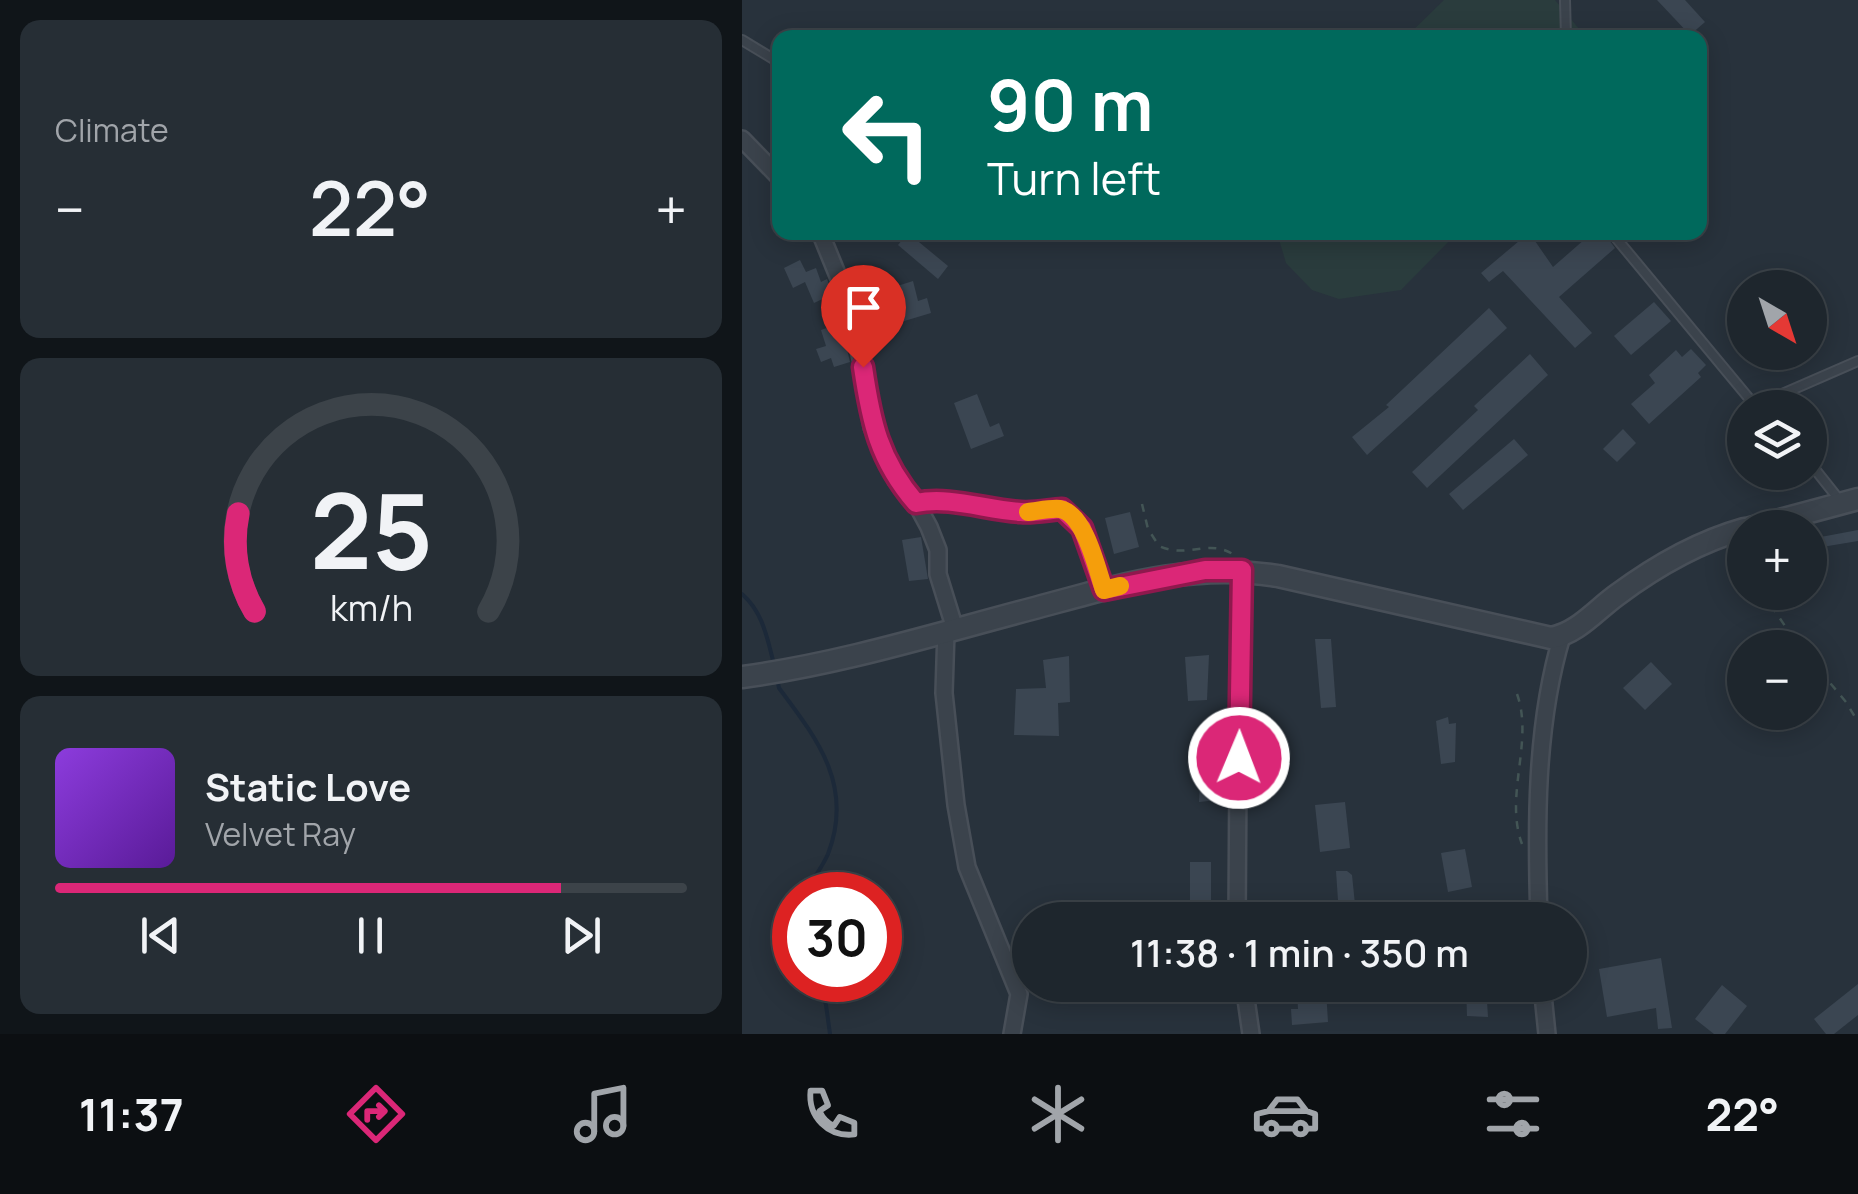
<!DOCTYPE html>
<html lang="en">
<head>
<meta charset="utf-8">
<style>
  body { margin:0; font-family:Manrope,sans-serif; background:#262e35; color:#f1f3f6; height:100vh; display:flex; flex-direction:column; font-size:38px; white-space:nowrap }
  * { box-sizing:border-box; margin:0 }
  p { font-size:32px; color:#a1a5aa }
  .icon { flex:none; width:55px; height:55px; fill:none; stroke:currentColor; stroke-width:2; stroke-linecap:round; stroke-linejoin:round }
  .map { position:relative; flex:1; overflow:hidden }
  .details { display:flex; flex-direction:column; gap:20px; padding:20px; background:#101519; width:742px }
  .details>* { flex:none }
  .banner { position:absolute; left:30px; top:30px; width:935px; height:210px; border-radius:20px; box-shadow:0 5px 25px #0003,0 0 0 2px #3c4349; background:#00695c; color:#fff; overflow:hidden }
  .needle { width:65px; rotate:141deg }
  .tools { position:absolute; left:985px; top:270px; display:grid; gap:20px }
  .tools a { display:grid; place-items:center; width:100px; height:100px; border-radius:50%; background:#1e262d; box-shadow:0 5px 25px #0003,0 0 0 2px #3c4349; font-size:50px }
  .speed { position:absolute; left:30px; top:872px; display:flex; gap:20px; font-size:50px; font-weight:700; text-align:center }
  .speed>* { display:grid; place-content:center; width:130px; height:130px; border-radius:50%; background:#1e262d; box-shadow:0 5px 25px #0003,0 0 0 2px #3c4349; line-height:1 }
  .speed .limit { border:15px solid #d22; background:#fff; color:#111 }
  .pin { position:absolute; display:grid; place-items:center; width:85px; height:85px; color:#fff; margin:-102px -42px; border-radius:50% 50% 50% 0; rotate:-45deg; box-shadow:0 0 10px #0007 }
  .pin .icon { rotate:45deg }
  .me { position:absolute; width:110px; margin:-55px; rotate:1deg; stroke-linejoin:round; filter:drop-shadow(0 0 8px #0008) }
  .turn { display:flex; align-items:center; gap:35px; height:210px; padding:0 50px; font-size:45px }
  .turn .icon { width:130px; height:130px; stroke-width:2.5 }
  .turn b { display:block; font-size:70px; line-height:85px }
  .big { font-size:75px; font-weight:600; line-height:1.1 }
  .details .card { flex:1; display:flex; flex-direction:column; justify-content:center; gap:15px; min-width:0; padding:0 35px; border-radius:20px; background:#262e35 }
  .details .dial { align-items:center; gap:0 }
  .dial svg { height:260px; overflow:visible; fill:none; stroke:#3c4349; stroke-width:7; stroke-linecap:round; text-anchor:middle }
  .dial text { fill:#f1f3f6; stroke:none }
  .song { display:flex; align-items:center; gap:30px }
  .cover { width:120px; height:120px; border-radius:15px; background:linear-gradient(135deg,hsl(270 70% 55%),hsl(270 70% 35%)) }
  .played { height:10px; border-radius:5px; background:linear-gradient(90deg,#db2777 80%,#3c4349 80%) }
  .keys { display:flex; justify-content:space-around; direction:ltr }
  .heat { display:flex; justify-content:space-between; align-items:center; font-size:55px; direction:ltr }
  .trip { position:absolute; left:270px; top:902px; width:575px; height:100px; border-radius:50px; background:#1e262d; box-shadow:0 5px 25px #0003,0 0 0 2px #3c4349; font-weight:600; line-height:100px; text-align:center }
  .dock { display:flex; height:160px; justify-content:space-around; align-items:center; background:#0c0f12; color:#a1a5aa }
  .dock .icon { width:70px; height:70px }
  .dock .selected { color:#db2777 }
  .dock b { font-size:45px; color:#f1f3f6 }
  main { display:flex; flex:1; min-height:0 }
  .map>svg:first-child { display:block }
  .green { fill:#2a3c3d }
  .lines { fill:none; stroke-linecap:round; stroke-linejoin:round }
  .stream { stroke:#1c2939; stroke-width:4 }
  .building { fill:#3b4652 }
  .service-casing { stroke:#484f58; stroke-width:12 }
  .minor-casing { stroke:#484f58; stroke-width:20 }
  .tertiary-casing { stroke:#484f58; stroke-width:25 }
  .path { stroke:#435555; stroke-width:2.5; stroke-dasharray:8 8; stroke-linecap:butt }
  .service { stroke:#3b434c; stroke-width:8 }
  .minor { stroke:#3b434c; stroke-width:15 }
  .tertiary { stroke:#3b434c; stroke-width:20 }
  .route-casing { stroke:#8e194d; stroke-width:25 }
  .route { stroke:#db2777; stroke-width:18 }
  .slow { stroke:#f59e0b; stroke-width:18 }
</style>
</head>
<body>
<main>
<section class="details">
<div class="card"><p>Climate</p>
<div class="heat"><a>−</a><b class="big">22°</b><a>+</a></div>
</div>
<div class="card dial"><svg viewBox="0 0 100 80">
<path d="M14 69A42 42 0 1 1 86 69"/>
<path d="M14 69A42 42 0 0 1 9 39" stroke="#db2777"/>
<text x="50" y="56" font-size="32" font-weight="700">25</text>
<text x="50" y="72" font-size="11">km/h</text>
</svg></div>
<div class="card">
<div class="song"><i class="cover"></i><div><b>Static Love</b><p>Velvet Ray</p></div></div>
<div class="played"></div>
<div class="keys"><svg class="icon" aria-label="previous" viewBox="0 0 24 24"><path d="M18 5L8 12l10 7zM5 5v14"/></svg><svg class="icon" aria-label="pause" viewBox="0 0 24 24"><path d="M8 5v14M16 5v14"/></svg><svg class="icon" aria-label="next" viewBox="0 0 24 24"><path d="M6 5l10 7-10 7zM19 5v14"/></svg></div>
</div>
</section>
<div class="map">
<svg width="1116" height="1034" viewBox="0 0 1116 1034">
  <rect width="100%" height="100%" fill="#28323c"/>
  <g class="green">
    <polygon points="702,0 813,0 838,30 839,37 663,38"/>
    <polygon points="535,233 535,232 715,233 659,290 597,299 570,290 544,263"/>
  </g>
  <g class="lines">
    <g class="stream">
      <path d="M0,594C21,612 25,638 32,664"/>
      <path d="M35,678L37,688C76,740 112,786 86,854C80,868 69,881 62,895"/>
      <polyline points="76,980 84,1005 88,1034"/>
    </g>
  </g>
  <g class="building">
    <polygon points="915,0 943,0 963,22 948,35"/>
    <polygon points="770,232 803,232 793,241 811,267 851,232 861,232 873,248 817,297 850,333 833,348 761,271 747,282 739,273 777,241"/>
    <polygon points="166,233 206,266 196,279 156,245"/>
    <polygon points="58,260 64,272 74,268 79,282 85,279 91,294 72,303 63,282 51,288 42,268"/>
    <polygon points="171,281 176,301 185,298 189,313 159,322 149,288"/>
    <polygon points="912,302 929,321 889,355 872,336"/>
    <polygon points="747,308 765,328 625,455 610,437 647,407 644,405"/>
    <polygon points="99,323 108,362 92,367 89,358 79,362 74,349 84,346 79,330"/>
    <polygon points="949,349 964,365 956,373 959,377 907,424 889,404 913,383 907,375 934,350 940,357"/>
    <polygon points="788,354 806,375 685,488 670,472 736,410 732,406"/>
    <polygon points="235,394 248,427 257,423 262,436 229,449 212,403"/>
    <polygon points="881,429 894,443 875,462 861,449"/>
    <polygon points="772,439 786,455 721,510 707,494"/>
    <polygon points="388,512 397,547 372,554 363,518"/>
    <polygon points="1116,530 1116,541 1080,547 1081,552 1068,554 1068,539"/>
    <polygon points="179,537 186,579 167,581 160,540"/>
    <polygon points="573,639 589,639 594,707 579,708"/>
    <polygon points="467,655 465,700 446,701 443,657"/>
    <polygon points="327,656 328,702 316,703 317,736 272,735 274,689 304,688 301,660"/>
    <polygon points="909,662 930,684 903,710 881,688"/>
    <polygon points="706,717 707,724 714,723 713,762 699,764 694,721"/>
    <polygon points="459,759 478,760 476,800 457,802"/>
    <polygon points="603,802 608,848 578,852 573,805"/>
    <polygon points="723,849 730,887 706,892 699,853"/>
    <rect x="448" y="862" width="21" height="38"/>
    <polygon points="594,871 605,871 610,875 614,914 597,915"/>
    <polygon points="919,958 930,1028 916,1029 914,1008 865,1017 857,969"/>
    <polygon points="1116,984 1116,1015 1092,1034 1084,1034 1072,1019"/>
    <polygon points="724,985 744,985 746,1017 725,1016"/>
    <polygon points="980,985 1005,1006 983,1034 972,1034 953,1019"/>
    <polygon points="584,990 586,1022 550,1025 549,1009 556,1009 555,992"/>
  </g>
  <g class="lines">
    <defs>
      <g id="service">
        <polyline points="823,0 824,38"/>
        <polyline points="0,40 38,63"/>
        <polyline points="869,232 1015,408"/>
        <polyline points="1019,408 1038,395 1116,361"/>
        <polyline points="1068,463 1099,502"/>
      </g>
      <g id="minor">
        <polyline points="0,139 38,178"/>
        <polyline points="78,232 105,298 121,367 130,427 154,480 174,503 187,527 196,550 196,574 213,629"/>
        <path d="M174,503C206,496 245,510 279,512C293,513 306,509 320,509L340,528L362,590"/>
        <polyline points="204,631 202,693 214,805 225,867 277,994 270,1034"/>
        <polyline points="495,920 497,625 501,570"/>
        <path d="M797,920C794,827 793,725 820,636"/>
        <polyline points="502,985 509,1034"/>
        <polyline points="800,985 805,1034"/>
      </g>
      <g id="tertiary">
        <polyline points="1008,528 1116,499"/>
        <path d="M0,677C98,664 194,634 289,609C375,586 447,562 536,576L809,638C836,633 854,610 875,595C914,566 956,542 1002,529"/>
      </g>
    </defs>
    <use href="#service" class="service-casing"/>
    <use href="#minor" class="minor-casing"/>
    <use href="#tertiary" class="tertiary-casing"/>
    <g class="path">
      <path d="M400,504L406,529L417,546C445,559 468,538 492,555"/>
      <polyline points="999,547 1002,556"/>
      <polyline points="1020,592 1058,648"/>
      <polyline points="1068,659 1104,702 1116,722"/>
      <path d="M775,694C792,741 762,796 780,844"/>
    </g>
    <use href="#service" class="service"/>
    <use href="#minor" class="minor"/>
    <use href="#tertiary" class="tertiary"/>
  </g>
  <g class="lines">
    <defs>
      <path id="route" d="M121,367C129,422 137,460 174,503C208,496 244,510 279,512C293,513 306,510 320,509L340,528L362,590L463,570H500L497,758"/>
    </defs>
    <use href="#route" class="route-casing"/>
    <use href="#route" class="route"/>
    <path class="slow" d="M286,512C296,511 308,508 318,509C343,514 355,569 362,590L378,586"/>
  </g>
</svg>
<div class="tools">
<a><svg class="needle" viewBox="-14 -14 28 28"><path d="M0-13l5 13h-10z" fill="#e53935"/><path d="M0 13l5-13h-10z" fill="#a1a5aa"/></svg></a>
<a><svg class="icon" aria-label="layers" viewBox="0 0 24 24"><path d="M12 4l9 5-9 5-9-5zM3 14l9 5 9-5"/></svg></a>
<a>+</a>
<a>−</a>
</div>
<div class="speed"><div class="limit">30</div></div>
<div class="pin" style="left:121px;top:367px;background:#d93025"><svg class="icon" aria-label="arrive" viewBox="0 0 24 24"><path d="M6 21V4h12l-3 4 3 4H6"/></svg></div>
<svg class="me" style="left:497px;top:758px" viewBox="-20 -20 40 40"><circle r="17" fill="#db2777" stroke="#fff" stroke-width="3"/><path d="M0-11L8 9 0 5-8 9z" fill="#fff"/></svg>
<div class="trip">11:38 · 1 min · 350 m</div>
<div class="banner">
<div class="turn"><svg class="icon" aria-label="left" viewBox="0 0 24 24"><path d="M17 20v-9H6M10 6l-5 5 5 5"/></svg><div><b>90 m</b>Turn left</div></div>
</div>
</div>
</main>
<nav class="dock">
<b>11:37</b>
<svg class="icon selected" aria-label="directions" viewBox="0 0 24 24"><path d="M12 3l9 9-9 9-9-9zM9 14v-3h6M13 9l2 2-2 2"/></svg>
<svg class="icon" aria-label="music" viewBox="0 0 24 24"><path d="M9 18V5l10-2v13"/><circle cx="6" cy="18" r="3"/><circle cx="16" cy="16" r="3"/></svg>
<svg class="icon" aria-label="phone" viewBox="0 0 24 24"><path d="M5 4h4l2 5-3 2q2 4 5 5l2-3 5 2v4C11 20 4 13 5 4z"/></svg>
<svg class="icon" aria-label="climate" viewBox="0 0 24 24"><path d="M12 3v18M4 7l16 10M4 17L20 7"/></svg>
<svg class="icon" aria-label="car" viewBox="0 0 24 24"><path d="M5 17H2v-5l4-1 3-4h7l3 4 3 1v5h-3M9 17h6M6 11h13"/><circle cx="7" cy="17" r="2"/><circle cx="17" cy="17" r="2"/></svg>
<svg class="icon" aria-label="filters" viewBox="0 0 24 24"><path d="M4 7h16M4 17h16"/><circle cx="9" cy="7" r="2"/><circle cx="15" cy="17" r="2"/></svg>
<b>22°</b>
</nav>
</body>
</html>
